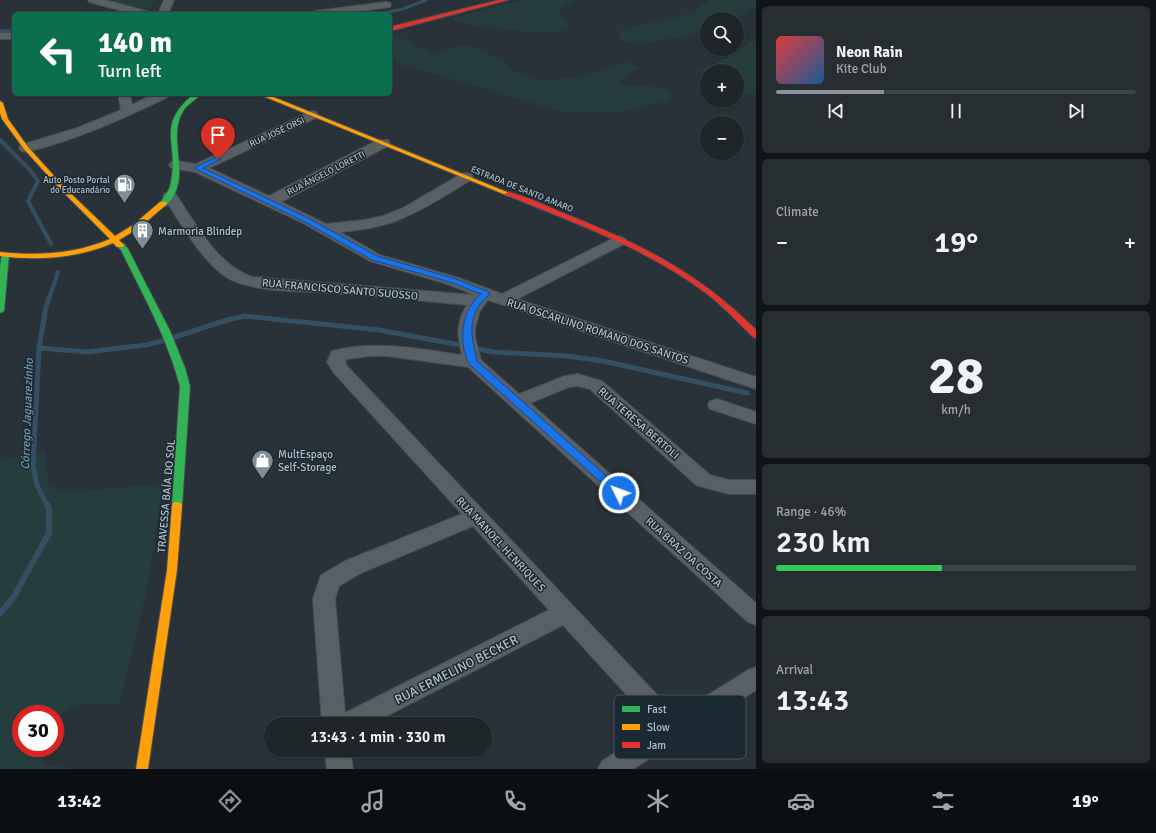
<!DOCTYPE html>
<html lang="en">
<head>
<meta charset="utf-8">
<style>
  body { margin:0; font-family:Signika,sans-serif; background:#262e32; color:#f1f3f6; height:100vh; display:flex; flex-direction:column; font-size:15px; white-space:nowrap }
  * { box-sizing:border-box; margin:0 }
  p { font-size:13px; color:#a1a5a8 }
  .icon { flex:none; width:22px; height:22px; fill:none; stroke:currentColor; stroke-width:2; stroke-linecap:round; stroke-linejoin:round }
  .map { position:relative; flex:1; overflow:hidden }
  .sheet { display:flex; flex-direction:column; gap:6px; padding:6px; background:#101517; width:400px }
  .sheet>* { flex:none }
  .hud { position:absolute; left:12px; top:12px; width:380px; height:84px; border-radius:6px; box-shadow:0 1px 3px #0004,0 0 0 1px #3c4347; background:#0b6e4f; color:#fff; overflow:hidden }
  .controls { position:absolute; left:700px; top:12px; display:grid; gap:8px }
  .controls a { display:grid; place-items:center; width:44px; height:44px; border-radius:50%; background:#1e262a; box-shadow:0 1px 3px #0004,0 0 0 1px #3c4347; font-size:20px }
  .speed { position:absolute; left:12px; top:705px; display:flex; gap:8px; font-size:20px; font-weight:700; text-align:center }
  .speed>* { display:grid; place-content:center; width:52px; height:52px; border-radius:50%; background:#1e262a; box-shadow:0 1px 3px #0004,0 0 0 1px #3c4347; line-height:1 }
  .speed .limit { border:6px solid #d22; background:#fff; color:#111 }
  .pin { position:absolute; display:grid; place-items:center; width:34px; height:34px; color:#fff; margin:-41px -17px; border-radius:50% 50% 50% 0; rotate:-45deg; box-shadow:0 0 4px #0007 }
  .pin .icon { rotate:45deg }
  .me { position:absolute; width:44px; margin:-22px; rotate:312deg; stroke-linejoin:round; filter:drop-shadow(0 0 3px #0008) }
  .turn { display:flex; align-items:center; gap:14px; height:84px; padding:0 20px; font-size:18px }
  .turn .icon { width:52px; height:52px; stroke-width:2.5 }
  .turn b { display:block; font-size:28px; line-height:34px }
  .big { font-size:30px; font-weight:600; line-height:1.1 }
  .sheet .tile { flex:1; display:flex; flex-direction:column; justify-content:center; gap:6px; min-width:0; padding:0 14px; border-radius:6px; background:#262e32 }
  .sheet .dial { align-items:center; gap:0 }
  .dial b { font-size:52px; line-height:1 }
  .song { display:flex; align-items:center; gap:12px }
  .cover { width:48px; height:48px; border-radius:6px; background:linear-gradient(135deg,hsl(0 70% 55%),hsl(210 70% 35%)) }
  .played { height:4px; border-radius:2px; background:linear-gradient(90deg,#8c9099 30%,#3c4347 30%) }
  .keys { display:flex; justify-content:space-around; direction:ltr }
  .heat { display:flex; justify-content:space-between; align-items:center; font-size:22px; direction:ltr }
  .charge { height:6px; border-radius:3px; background:linear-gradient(90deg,#34c759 46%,#3c4347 0) }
  .trip { position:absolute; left:264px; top:717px; width:228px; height:40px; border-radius:20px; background:#1e262a; box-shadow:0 1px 3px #0004,0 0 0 1px #3c4347; font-weight:600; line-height:40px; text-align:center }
  .dock { display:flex; height:64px; justify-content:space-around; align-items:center; background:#0c0f11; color:#a1a5a8 }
  .dock .icon { width:28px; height:28px }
  .dock .selected { color:#8c9099 }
  .dock b { font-size:18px; color:#f1f3f6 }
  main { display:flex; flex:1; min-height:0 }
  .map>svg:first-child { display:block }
  .green { fill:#253d3c }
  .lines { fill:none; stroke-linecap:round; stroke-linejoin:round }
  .stream-far3 { stroke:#344f62; stroke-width:3 }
  .stream-far2 { stroke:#344f62; stroke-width:4 }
  .stream-far1 { stroke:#344f62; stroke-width:5 }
  .stream { stroke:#344f62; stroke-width:6 }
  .street-casing { stroke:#474e52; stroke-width:2 }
  .fast-casing { stroke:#474e52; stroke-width:2 }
  .slow-casing { stroke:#474e52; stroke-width:2 }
  .jam-casing { stroke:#474e52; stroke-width:2 }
  .street { fill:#596065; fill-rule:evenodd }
  .fast { fill:#30b455; fill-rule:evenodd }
  .slow { fill:#ff9f0a; fill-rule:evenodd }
  .jam { fill:#e5322d; fill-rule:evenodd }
  .route { fill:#1a73e8; stroke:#114b97 }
  .labels { text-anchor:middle; stroke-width:3; stroke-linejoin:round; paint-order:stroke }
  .far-street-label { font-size:9px; fill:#b2bfc9; stroke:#1b2933 }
  .far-poi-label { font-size:9px; fill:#b2bfc9; stroke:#1b2933; text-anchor:end }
  .poi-label { font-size:11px; fill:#b2bfc9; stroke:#1b2933; text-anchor:start }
  .street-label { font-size:11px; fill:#b2bfc9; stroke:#1b2933 }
  .water-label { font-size:12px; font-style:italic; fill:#7096ae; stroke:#1b2933 }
  .near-street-label { font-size:13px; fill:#b2bfc9; stroke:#1b2933 }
  .key { fill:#1b2933; stroke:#485660; stroke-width:1 }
  .key-label { font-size:11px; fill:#b2bfc9 }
</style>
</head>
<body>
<main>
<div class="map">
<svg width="756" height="769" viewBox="0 0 756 769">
  <rect width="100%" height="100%" fill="#283238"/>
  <g class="green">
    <polygon points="106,0 156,0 150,7 143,10"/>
    <polygon points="522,0 576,0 558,9 561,15 571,27 562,31 533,33 474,26 456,21 452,18"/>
    <polygon points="709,0 756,0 756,8 733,19 707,19 707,30 693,35 637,44 618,39 621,30 692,13"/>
    <polygon points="394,34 433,54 460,46 470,46 504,60 513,71 546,81 588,75 622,63 631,63 639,67 619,82 628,86 660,87 674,94 670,100 641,108 616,112 566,113 390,61 390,35"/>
    <polygon points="756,40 756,95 737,94 737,71 707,71 707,80 697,71 726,58 750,42"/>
    <polygon points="46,451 48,485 68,492 163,484 149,580 120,704 76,705 55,717 55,714 21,714 21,748 40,748 44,765 79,769 0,769 0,460"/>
  </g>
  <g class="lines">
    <g class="stream-far3">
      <polyline points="379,14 403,9 426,0"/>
      <polyline points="0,31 14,30"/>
    </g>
    <g class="stream-far2">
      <polyline points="0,140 30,170 38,181 28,201 51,244"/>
      <polyline points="50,296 58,272"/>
    </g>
    <g class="stream-far1">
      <polyline points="172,338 227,320 245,316 379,330 465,346"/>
      <polyline points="39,348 87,352 146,345 165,340"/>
      <polyline points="473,348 493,352 567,356 603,361 747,393"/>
      <polyline points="47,505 37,485 33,466 39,348 46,307 50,295"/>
    </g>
    <polyline class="stream" points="0,613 13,598 49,533 49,509 47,504"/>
    <defs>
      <g id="street">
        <polygon points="88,0 105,0 150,12 151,14 134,14 89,2"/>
        <polygon points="164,0 174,0 168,14 158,14"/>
        <polygon points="386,2 390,3 391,5 390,7 339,14 310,14 315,11"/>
        <rect x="0" y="33" width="14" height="6"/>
        <path d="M118,94H130L132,105L154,94H170L168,97C122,119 76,140 26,152L21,151L19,148L21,145L77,128L121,110Z"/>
        <path d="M312,111L316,112L318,115L316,118L209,168L269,196L378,140H388L390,143L388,146L281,202L326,224L364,220L383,216L403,208L461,174L466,173L471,174L473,177L471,180C449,193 427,208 403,218C383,227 362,230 340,232L380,255L459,278L502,294L614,238L619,236L624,238L627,241L624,244L517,299L756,377V389L488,300L480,311L475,328V337L481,360L519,394L565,376L578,374L602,381L710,475L729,480H756V494H729L696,485L590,389L578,386L569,387L530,403L756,603V625L748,622L468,367L387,356H370L346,359L345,362L347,366L676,715L748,670L756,667V690L633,769H598L602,761L656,727L563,625L371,724H322L313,599L321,575L345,561L462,514L334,373L327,362L332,351C375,340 419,349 462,355C457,336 456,322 467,305C422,301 378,296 334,293C304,291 251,293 226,277C200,259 180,222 163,196L165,193L170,192L175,193C196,223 216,265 253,277L475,295L447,284L370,261L301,222L195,172L171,168L169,165L171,162L176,161L196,164ZM473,526L549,610L345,713L335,599L339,586L361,573Z"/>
        <polygon points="717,399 756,412 756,424 710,409 708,405 710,401"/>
        <polygon points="324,750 350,750 353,769 327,769"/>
      </g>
      <g id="fast">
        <path d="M194,94H201C196,100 187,104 183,111C168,136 187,167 175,193C173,198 169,202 166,206H160L159,204C164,197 170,191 171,182C180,143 154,127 194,94Z"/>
        <path d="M117,243H123L128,249L171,333L185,368L190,386L182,506L181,509H173L172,506L180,386C167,337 143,295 121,250L116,245Z"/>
        <polygon points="2,253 5,253 9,255 4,311 0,313 0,267"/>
      </g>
      <g id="slow">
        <polygon points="258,94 266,94 512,194 508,196 506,195"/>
        <path d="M0,101L3,103L8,119L28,147L65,188L115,236L133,225L160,202H166L167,204L139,228L119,240L124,245L123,247H117L113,243C78,258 38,261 0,256V252C37,256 75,254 110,239L61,190L24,149L2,119L0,113Z"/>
        <polygon points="177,502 181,503 182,506 177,570 148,769 136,769 167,570 172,506 173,503"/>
      </g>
      <g id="jam">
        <polygon points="499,0 508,0 390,31 390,27"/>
        <path d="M508,192C528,197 548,207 568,215C642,245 699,273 756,330V338L753,337C738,322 723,306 706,293C646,248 575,223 506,195L504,194Z"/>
      </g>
    </defs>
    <use href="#street" class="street-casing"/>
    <use href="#fast" class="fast-casing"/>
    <use href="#slow" class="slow-casing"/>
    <use href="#jam" class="jam-casing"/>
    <use href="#street" class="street"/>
    <use href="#fast" class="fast"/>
    <use href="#slow" class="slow"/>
    <use href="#jam" class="jam"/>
  </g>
  <path class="route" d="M215,158L221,159L203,168L308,218L377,256L456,279L489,292V295C466,314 471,335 477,361L622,490L624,493L622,495H615L469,364C458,342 461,310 481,294L450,282L372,260L303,221L194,168Z"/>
  <defs>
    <symbol id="fuel-pin" viewBox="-11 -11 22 30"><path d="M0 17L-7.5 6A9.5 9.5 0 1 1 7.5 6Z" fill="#828e96" stroke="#1b2933"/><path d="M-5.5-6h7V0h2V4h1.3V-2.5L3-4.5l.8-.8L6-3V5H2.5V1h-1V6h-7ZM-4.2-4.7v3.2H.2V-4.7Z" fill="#fff"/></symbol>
    <symbol id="building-pin" viewBox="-11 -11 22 30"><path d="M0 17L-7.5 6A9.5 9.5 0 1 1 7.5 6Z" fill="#828e96" stroke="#1b2933"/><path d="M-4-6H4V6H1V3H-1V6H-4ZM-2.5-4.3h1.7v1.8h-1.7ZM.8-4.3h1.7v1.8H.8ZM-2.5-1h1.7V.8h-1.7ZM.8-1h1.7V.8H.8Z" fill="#fff"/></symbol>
    <symbol id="shop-pin" viewBox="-11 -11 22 30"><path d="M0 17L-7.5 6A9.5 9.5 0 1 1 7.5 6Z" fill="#828e96" stroke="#1b2933"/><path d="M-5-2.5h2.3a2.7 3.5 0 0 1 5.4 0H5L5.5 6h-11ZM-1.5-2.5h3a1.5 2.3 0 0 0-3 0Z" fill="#fff"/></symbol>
  </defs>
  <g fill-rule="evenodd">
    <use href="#fuel-pin" x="112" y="172" width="25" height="34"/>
    <use href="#building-pin" x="130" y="218" width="25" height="34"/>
    <use href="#shop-pin" x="250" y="448" width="25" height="34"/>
  </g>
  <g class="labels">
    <g class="far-street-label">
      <text transform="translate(277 132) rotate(-25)" y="3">RUA JOSÉ ORSI</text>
      <text transform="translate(326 173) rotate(-27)" y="3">RUA ÂNGELO LORETTI</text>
      <text transform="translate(522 189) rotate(22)" y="3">ESTRADA DE SANTO AMARO</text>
    </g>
    <g class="far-poi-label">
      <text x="110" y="183">Auto Posto Portal<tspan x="110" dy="10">do Educandário</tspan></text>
    </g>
    <g class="poi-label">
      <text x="158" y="235">Marmoria Blindep</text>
      <text x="278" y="458">MultEspaço<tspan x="278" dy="13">Self-Storage</tspan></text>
    </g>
    <g class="street-label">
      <text transform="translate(340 289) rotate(5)" y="4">RUA FRANCISCO SANTO SUOSSO</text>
      <text transform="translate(598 331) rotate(18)" y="4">RUA OSCARLINO ROMANO DOS SANTOS</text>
      <text transform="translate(639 423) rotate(41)" y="4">RUA TERESA BERTOLI</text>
      <text transform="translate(166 496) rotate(-85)" y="4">TRAVESSA BAÍA DO SOL</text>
      <text transform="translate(501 544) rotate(47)" y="4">RUA MANOEL HENRIQUES</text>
      <text transform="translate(684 552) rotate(42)" y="4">RUA BRAZ DA COSTA</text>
    </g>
    <g class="water-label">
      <text transform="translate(27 414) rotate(-88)" y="4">Córrego Jaguarezinho</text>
    </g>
    <g class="near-street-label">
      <text transform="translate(456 669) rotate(-27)" y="5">RUA ERMELINO BECKER</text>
    </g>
  </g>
  <rect x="614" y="695" width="132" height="64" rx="6" class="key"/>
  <rect x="622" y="706" width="18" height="6" fill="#30b455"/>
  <rect x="622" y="724" width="18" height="6" fill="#ff9f0a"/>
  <rect x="622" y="742" width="18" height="6" fill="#e5322d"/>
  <g class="key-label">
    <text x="647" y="713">Fast</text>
    <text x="647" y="731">Slow</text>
    <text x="647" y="749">Jam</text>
  </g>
</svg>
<div class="controls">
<a><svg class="icon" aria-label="search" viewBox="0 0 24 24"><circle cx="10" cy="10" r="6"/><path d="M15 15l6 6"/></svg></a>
<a>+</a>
<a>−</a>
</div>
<div class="speed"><div class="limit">30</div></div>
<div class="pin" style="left:218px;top:159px;background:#d93025"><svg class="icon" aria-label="arrive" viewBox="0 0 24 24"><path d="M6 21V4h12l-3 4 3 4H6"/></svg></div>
<svg class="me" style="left:619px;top:493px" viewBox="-20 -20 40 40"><circle r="17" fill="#1a73e8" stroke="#fff" stroke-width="3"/><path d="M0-11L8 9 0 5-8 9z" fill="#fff"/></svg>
<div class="trip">13:43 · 1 min · 330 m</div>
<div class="hud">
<div class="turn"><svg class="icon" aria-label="left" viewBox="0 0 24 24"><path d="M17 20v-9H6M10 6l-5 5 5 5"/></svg><div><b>140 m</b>Turn left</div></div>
</div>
</div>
<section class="sheet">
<div class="tile">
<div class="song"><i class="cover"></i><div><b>Neon Rain</b><p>Kite Club</p></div></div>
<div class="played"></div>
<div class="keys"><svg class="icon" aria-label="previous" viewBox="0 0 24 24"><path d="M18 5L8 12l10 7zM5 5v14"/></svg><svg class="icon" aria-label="pause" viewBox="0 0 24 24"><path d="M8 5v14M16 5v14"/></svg><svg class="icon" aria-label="next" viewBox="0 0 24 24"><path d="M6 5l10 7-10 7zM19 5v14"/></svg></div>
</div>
<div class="tile"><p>Climate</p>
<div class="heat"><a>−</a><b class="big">19°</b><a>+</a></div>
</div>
<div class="tile dial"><b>28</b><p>km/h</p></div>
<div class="tile"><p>Range · 46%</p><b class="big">230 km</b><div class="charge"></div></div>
<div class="tile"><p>Arrival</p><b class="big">13:43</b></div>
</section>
</main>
<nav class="dock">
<b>13:42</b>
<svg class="icon selected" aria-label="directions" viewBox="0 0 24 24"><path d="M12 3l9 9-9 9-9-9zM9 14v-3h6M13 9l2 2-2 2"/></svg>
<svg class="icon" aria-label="music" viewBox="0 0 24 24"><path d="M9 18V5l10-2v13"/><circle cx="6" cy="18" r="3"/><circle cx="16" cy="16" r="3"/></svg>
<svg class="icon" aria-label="phone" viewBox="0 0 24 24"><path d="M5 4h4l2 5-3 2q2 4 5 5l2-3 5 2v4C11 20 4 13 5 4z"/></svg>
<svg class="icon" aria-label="climate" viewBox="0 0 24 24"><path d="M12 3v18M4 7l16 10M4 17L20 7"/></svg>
<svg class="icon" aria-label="car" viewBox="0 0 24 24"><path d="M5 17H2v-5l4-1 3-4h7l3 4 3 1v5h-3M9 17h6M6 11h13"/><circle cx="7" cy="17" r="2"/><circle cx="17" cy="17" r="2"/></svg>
<svg class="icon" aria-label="filters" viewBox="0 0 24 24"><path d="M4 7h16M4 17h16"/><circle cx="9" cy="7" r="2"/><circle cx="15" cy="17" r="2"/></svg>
<b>19°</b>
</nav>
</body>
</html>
